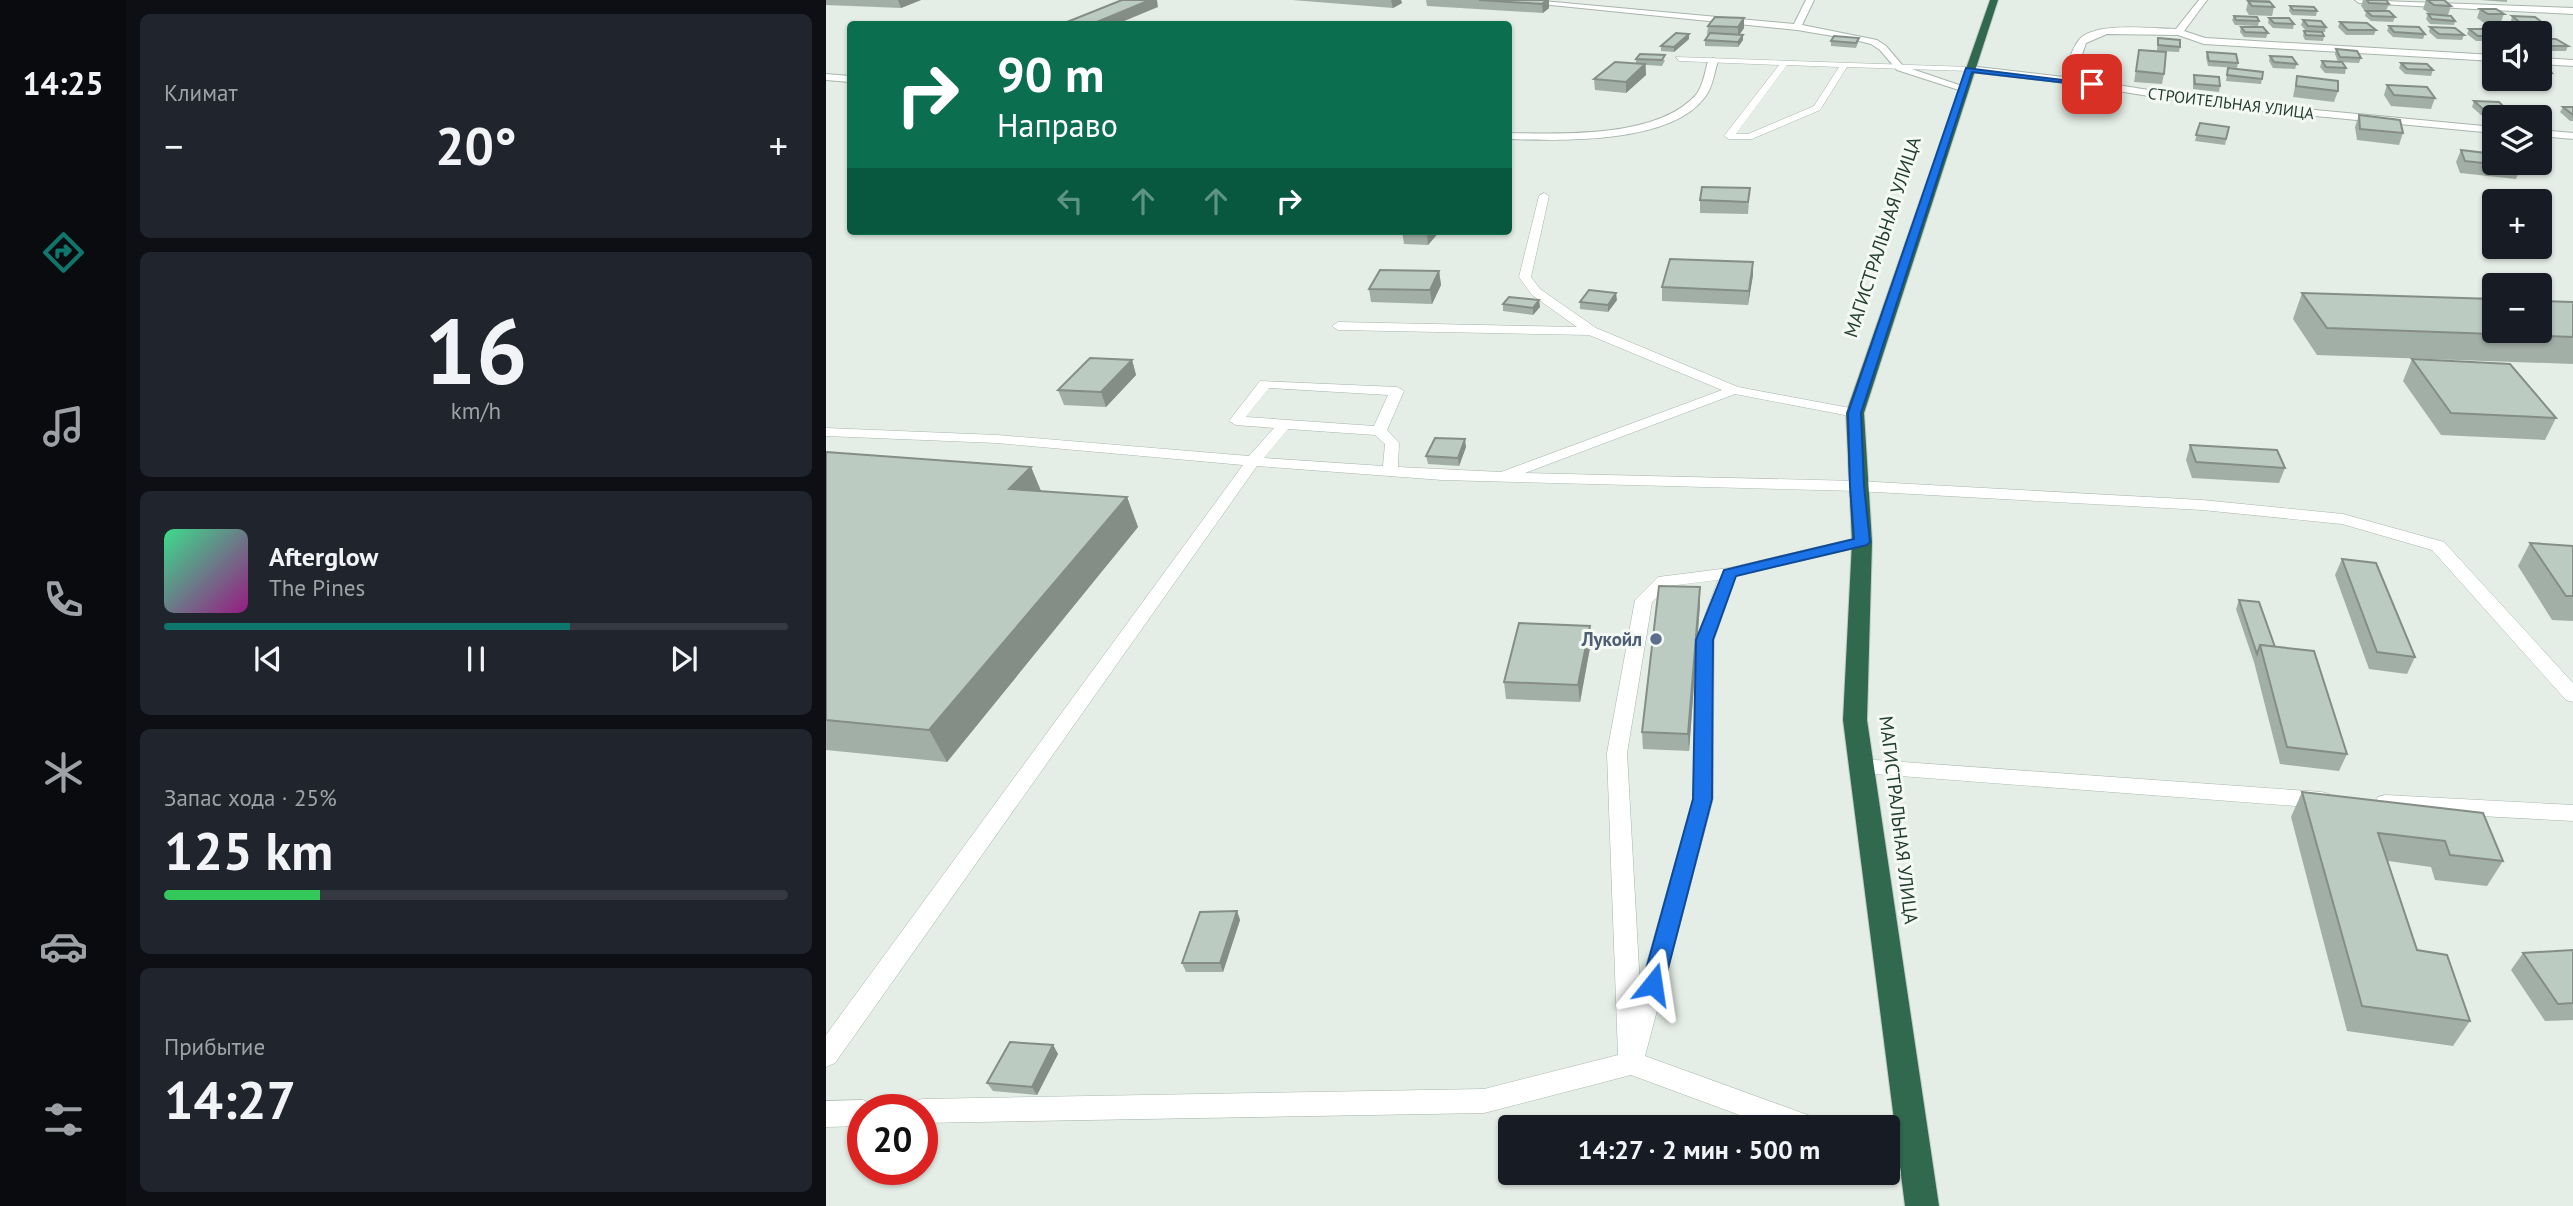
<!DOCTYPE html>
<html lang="ru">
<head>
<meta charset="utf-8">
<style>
  body { margin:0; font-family:"PT Sans",sans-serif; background:#20242c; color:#f1f3f6; height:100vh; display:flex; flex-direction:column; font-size:26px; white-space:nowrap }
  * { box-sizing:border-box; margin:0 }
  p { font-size:23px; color:#9ea1a6 }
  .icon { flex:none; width:38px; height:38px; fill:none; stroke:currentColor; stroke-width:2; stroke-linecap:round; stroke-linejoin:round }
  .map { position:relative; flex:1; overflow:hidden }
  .side { display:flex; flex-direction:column; gap:14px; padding:14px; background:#0d0f14; width:700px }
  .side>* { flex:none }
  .banner { position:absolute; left:21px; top:21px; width:665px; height:214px; border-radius:7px; box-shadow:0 2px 5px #0004; background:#0b6e4f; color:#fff; overflow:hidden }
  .fabs { position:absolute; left:1656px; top:21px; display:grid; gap:14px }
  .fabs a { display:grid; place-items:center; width:70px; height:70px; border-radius:7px; background:#171b24; box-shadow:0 2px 5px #0004; font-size:35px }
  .speed { position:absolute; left:21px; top:1094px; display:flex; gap:14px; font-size:35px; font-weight:700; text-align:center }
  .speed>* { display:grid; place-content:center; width:91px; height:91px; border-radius:50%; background:#171b24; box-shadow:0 2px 5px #0004; line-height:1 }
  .speed .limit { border:10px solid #d22; background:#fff; color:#111 }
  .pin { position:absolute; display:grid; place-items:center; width:60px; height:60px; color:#fff; margin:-30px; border-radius:14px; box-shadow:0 4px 10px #0006 }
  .me { position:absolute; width:77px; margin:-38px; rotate:15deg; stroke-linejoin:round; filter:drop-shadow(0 0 5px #0008) }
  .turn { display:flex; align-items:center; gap:24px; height:147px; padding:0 35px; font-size:32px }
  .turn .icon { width:91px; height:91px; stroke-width:2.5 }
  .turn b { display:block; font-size:49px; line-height:60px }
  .lanes { display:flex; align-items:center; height:66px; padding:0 35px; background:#0003; justify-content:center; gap:35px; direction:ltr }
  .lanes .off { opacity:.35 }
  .big { font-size:52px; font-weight:700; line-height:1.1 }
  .side .tile { flex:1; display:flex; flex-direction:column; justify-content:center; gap:10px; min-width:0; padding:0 24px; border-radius:10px; background:#20242c }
  .side .dial { align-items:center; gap:0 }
  .dial b { font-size:91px; line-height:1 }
  .song { display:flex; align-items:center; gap:21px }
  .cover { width:84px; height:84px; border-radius:10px; background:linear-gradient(135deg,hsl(150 70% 55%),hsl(310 70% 35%)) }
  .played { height:7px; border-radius:4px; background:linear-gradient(90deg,#0f766e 65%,#363941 65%) }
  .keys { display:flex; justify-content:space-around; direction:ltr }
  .heat { display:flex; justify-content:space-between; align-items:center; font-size:38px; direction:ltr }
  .charge { height:10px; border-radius:5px; background:linear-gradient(90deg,#34c759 25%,#363941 0) }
  .trip { position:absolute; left:672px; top:1115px; width:402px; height:70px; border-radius:7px; background:#171b24; box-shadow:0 2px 5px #0004; font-weight:700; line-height:70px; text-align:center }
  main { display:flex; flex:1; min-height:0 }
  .menu { display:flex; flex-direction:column; width:126px; justify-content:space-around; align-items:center; background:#090b0e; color:#9ea1a6 }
  .menu .icon { width:49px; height:49px }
  .menu .selected { color:#0f766e }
  .menu b { font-size:32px; color:#f1f3f6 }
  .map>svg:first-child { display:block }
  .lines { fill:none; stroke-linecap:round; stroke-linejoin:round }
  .lane-casing { stroke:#a7b5ac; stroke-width:1 }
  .street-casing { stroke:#a7b5ac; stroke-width:2 }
  .highway-casing { stroke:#c2c9c5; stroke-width:2 }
  .lane { fill:#fff; fill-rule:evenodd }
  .street { fill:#fff; fill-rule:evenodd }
  .highway { fill:#30694e; fill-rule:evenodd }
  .wall { fill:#a2afa6 }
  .shaded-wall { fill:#848e87 }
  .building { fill:#bccbc1; stroke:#848e87; stroke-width:2 }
  .route { fill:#1a73e8; stroke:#114b97; stroke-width:2 }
  .service-dot { fill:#5c6f8a; stroke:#f4f9f5; stroke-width:2.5 }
  .labels { text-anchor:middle; stroke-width:6; stroke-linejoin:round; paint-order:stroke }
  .far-street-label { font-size:16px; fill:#243e30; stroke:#f4f9f5 }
  .street-label { font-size:19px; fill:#243e30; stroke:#f4f9f5 }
  .service-label { font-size:19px; font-weight:bold; fill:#4e5e75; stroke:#f4f9f5; text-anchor:end }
</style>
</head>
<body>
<main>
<nav class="menu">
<b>14:25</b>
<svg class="icon selected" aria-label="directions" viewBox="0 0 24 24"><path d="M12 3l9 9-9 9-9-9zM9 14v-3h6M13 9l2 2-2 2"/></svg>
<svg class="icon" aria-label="music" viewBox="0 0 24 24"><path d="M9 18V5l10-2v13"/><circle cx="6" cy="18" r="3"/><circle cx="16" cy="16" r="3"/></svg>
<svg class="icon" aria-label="phone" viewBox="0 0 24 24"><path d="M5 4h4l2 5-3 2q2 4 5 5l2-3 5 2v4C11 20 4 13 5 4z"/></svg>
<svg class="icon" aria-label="climate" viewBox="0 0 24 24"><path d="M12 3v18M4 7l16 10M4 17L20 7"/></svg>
<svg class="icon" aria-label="car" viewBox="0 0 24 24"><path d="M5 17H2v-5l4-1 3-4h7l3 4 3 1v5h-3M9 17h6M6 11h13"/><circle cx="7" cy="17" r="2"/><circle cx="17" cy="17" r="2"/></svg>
<svg class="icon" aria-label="filters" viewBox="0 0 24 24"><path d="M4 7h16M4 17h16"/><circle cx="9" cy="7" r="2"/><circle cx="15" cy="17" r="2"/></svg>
</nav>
<section class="side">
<div class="tile"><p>Климат</p>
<div class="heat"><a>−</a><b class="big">20°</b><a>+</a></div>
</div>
<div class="tile dial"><b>16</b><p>km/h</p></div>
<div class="tile">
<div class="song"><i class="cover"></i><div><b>Afterglow</b><p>The Pines</p></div></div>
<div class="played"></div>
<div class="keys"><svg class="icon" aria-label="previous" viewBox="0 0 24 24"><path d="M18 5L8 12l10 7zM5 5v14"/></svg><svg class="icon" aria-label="pause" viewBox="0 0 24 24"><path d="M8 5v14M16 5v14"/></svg><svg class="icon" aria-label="next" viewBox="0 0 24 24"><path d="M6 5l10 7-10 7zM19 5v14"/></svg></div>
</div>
<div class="tile"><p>Запас хода · 25%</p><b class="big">125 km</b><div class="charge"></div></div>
<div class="tile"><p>Прибытие</p><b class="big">14:27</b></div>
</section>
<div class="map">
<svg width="1747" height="1206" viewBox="0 0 1747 1206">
  <rect width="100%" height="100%" fill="#e4ede6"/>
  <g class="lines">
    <defs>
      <g id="lane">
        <path d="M850,57L1143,67L1147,69L1143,71L1021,67L994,110L926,139H903L898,136L953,65L853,61ZM961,65L1013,67L988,106L922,134H910Z"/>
        <path d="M718,193L723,196L705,277L714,289L770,328L912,387L1029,409L1036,413L1029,417L909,394L699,473L1031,481L1376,500L1517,514L1618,542L1747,683V702L1740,700L1606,550L1516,524L1376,510L1031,491L616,480L431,466L9,1063L0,1067V1035L417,465L171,443L0,436V428L171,435L423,456L448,428L410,425L403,421L434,381L571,387L578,391L561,430L573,443L572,467L675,472L896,390L763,335L512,330L506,326L512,322L751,327L706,295L693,277L713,196ZM443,388L562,395L548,426L420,417ZM462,429L549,435L559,444L557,466L438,458Z"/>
        <path d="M1036,537L1044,542L1042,545L910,576L888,640L887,799L819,1056L990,1118L994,1127H946L805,1075L658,1113L96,1123V1110H83L87,1102L96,1099L658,1089L792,1055L781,753L809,600L832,577L903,568ZM892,580L870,640L867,799L814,987L801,753L826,602L843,586Z"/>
        <polygon points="1035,759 1496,792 1503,794 1506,800 1503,806 1496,808 1035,773 1028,771 1025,766 1028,761"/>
        <polygon points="1559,795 1747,805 1747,821 1559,811 1552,809 1549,803 1552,797"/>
        <polygon points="37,1100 46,1104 49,1110 37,1110 37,1126 0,1127 0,1101"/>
        <polygon points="1062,1143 1098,1157 1102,1166 1098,1175 1088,1179 1062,1169"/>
      </g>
      <g id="street">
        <polygon points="675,0 706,0 968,24 980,0 988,0 976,25 1051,40 1060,46 1077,66 1142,88 1133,90 1071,70 1054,50 1045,44 1025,39 971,30"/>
        <path d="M1373,0H1381L1358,31L1379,38L1668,55V61L1378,44L1352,35L1281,34L1260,43L1248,78L1385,100L1668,127V133L1385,106L1242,83L1143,72L1138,69L1143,66L1238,77C1242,66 1245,49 1253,40C1268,21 1327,29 1350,29Z"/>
        <polygon points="1529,0 1747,8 1747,14 1533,3"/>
        <path d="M887,58L892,61C888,73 887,87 879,97C845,144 735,141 682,139V133C736,134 830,138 869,96C877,87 879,72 882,61Z"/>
        <polygon points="1713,58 1747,60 1747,66 1713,64"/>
        <polygon points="0,74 24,76 24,82 0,80"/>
        <polygon points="1713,130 1747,133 1747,139 1713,136"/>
      </g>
      <polygon id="highway" points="1164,0 1172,0 1038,413 1046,542 1041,720 1113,1206 1079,1206 1017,720 1026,542 1020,413"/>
    </defs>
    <use href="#lane" class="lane-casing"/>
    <use href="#street" class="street-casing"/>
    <use href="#highway" class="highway-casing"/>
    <use href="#lane" class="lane"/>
    <use href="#street" class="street"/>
    <use href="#highway" class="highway"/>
  </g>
  <g class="wall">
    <polygon points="0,0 95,0 75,8 0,5"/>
    <polygon points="466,0 575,0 576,3 567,8"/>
    <polygon points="600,0 723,0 723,8 717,13 601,6"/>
    <polygon points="1421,0 1444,0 1443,2 1448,7 1446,16 1423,15 1420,10 1422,2"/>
    <polygon points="1537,0 1560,0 1563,4 1560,11 1569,17 1567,22 1545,21 1539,16 1540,12 1535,6"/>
    <polygon points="1600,0 1625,6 1622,15 1629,21 1628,25 1604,24 1600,19 1602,14 1604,14 1597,9"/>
    <polygon points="1654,0 1681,0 1681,2"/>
    <polygon points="1464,6 1491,11 1490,16 1466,15 1463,11"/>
    <polygon points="1654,9 1678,14 1674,24 1658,23 1651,18"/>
    <polygon points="1408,16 1433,21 1432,26 1409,25 1406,20"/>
    <polygon points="1686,16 1721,26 1719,31 1695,30 1685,21"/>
    <polygon points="1443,18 1468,24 1467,29 1447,28 1442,23"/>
    <polygon points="1477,20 1500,27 1499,32 1488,32 1498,36 1497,41 1479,40 1477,36 1478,31 1480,31 1475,25"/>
    <polygon points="1514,22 1550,30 1548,35 1520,35 1512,27"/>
    <polygon points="882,26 918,28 913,35 917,35 917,40 912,47 879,46 879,40 883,36 881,35"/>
    <polygon points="1563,26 1599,34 1597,39 1567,37 1561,31"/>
    <polygon points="1415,27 1442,33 1440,38 1418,37 1414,32"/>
    <polygon points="1604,27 1638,35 1636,40 1611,39 1603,32"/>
    <polygon points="1643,29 1668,33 1668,41 1650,41 1641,34"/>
    <polygon points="1033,38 1032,43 1030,48 1005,46 1005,41"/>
    <polygon points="1332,38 1354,47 1353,52 1331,51"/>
    <polygon points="863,39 848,52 835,51 835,46"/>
    <polygon points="1713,39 1742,46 1740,51 1721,51 1713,46"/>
    <polygon points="1510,49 1535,58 1533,63 1512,62 1509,54"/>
    <polygon points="1313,50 1338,74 1336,84 1308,82"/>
    <polygon points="1381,52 1412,63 1411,68 1382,66 1380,57"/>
    <polygon points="1444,56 1471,64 1469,69 1447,68 1443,61"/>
    <polygon points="810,59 839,60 836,66 820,65 820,75 800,93 769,90 768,79 810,63"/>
    <polygon points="1496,61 1520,68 1519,74 1499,73 1494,67"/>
    <polygon points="1575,63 1607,70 1605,76 1579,74 1573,68"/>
    <polygon points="1713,65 1726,73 1724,78 1713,77"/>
    <polygon points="1402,68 1436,79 1435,84 1400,81"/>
    <polygon points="1368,75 1394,86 1393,92 1367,89 1367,80"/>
    <polygon points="1471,76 1512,91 1508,102 1467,97"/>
    <polygon points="1561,85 1609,98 1605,109 1565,106 1558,95"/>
    <polygon points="1648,101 1682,111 1680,116 1655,115 1646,107"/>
    <polygon points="1737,107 1747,107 1747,121 1744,121 1734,112"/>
    <polygon points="1533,115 1577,133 1573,145 1531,140 1529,127"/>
    <polygon points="1374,123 1403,127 1399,145 1369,141"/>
    <polygon points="1635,150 1695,167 1690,179 1634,173 1630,162"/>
    <polygon points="874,200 923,201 922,214 874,213"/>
    <polygon points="576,231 614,231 602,245 578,244"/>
    <polygon points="927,262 927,275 922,305 836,301 836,287"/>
    <polygon points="613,271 615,285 606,304 545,302 543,289"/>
    <polygon points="1476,293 1747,302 1747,364 1491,355 1467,319"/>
    <polygon points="713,300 714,307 707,315 677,311 677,304"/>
    <polygon points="791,300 782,312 754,309 754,302"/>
    <polygon points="1586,359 1730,418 1719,440 1615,435 1577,381"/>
    <polygon points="306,360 310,375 280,407 238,405 232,390"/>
    <polygon points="1364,445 1459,468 1453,483 1366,478 1360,460"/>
    <polygon points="640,447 633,466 602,464 600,456"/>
    <polygon points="0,452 205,467 215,491 301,497 312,527 121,762 0,750"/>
    <polygon points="1704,543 1747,546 1747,621 1726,620 1692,566"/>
    <polygon points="1516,559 1589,657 1581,674 1543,669 1509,575"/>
    <polygon points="1413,600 1449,647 1521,754 1513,771 1454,764 1428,662 1410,609"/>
    <polygon points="874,604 863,751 817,749 816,732"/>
    <polygon points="765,642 754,702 680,699 678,682"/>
    <polygon points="1476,792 1677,861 1661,886 1609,880 1605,867 1562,861 1591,950 1644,1021 1627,1046 1521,1031 1465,817"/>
    <polygon points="411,911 414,920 397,972 360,972 356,963"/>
    <polygon points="1747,950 1747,1020 1719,1021 1685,970 1697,953"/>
    <polygon points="227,1045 232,1054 211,1095 167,1091 161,1083"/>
  </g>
  <g class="shaded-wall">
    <polygon points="72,0 95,0 75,8"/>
    <polygon points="324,0 331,0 332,7 291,24 266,24"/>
    <polygon points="565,0 575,0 576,3 567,8"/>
    <polygon points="721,0 723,0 723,8 717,13 716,4"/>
    <polygon points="918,18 918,28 912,37 912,27"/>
    <polygon points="863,34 863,39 848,52 848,47"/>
    <polygon points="917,35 917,40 912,47 912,42"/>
    <polygon points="819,64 820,75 800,93 800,82"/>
    <polygon points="602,231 614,231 602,245 601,232"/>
    <polygon points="927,262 927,275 922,305 923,291"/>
    <polygon points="613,271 615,285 606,304 604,290"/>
    <polygon points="790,293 791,300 782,312 782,305"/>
    <polygon points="713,300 714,307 707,315 707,308"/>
    <polygon points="306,360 310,375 280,407 275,392"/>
    <polygon points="639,439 640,447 633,466 632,458"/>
    <polygon points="205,467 217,496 183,489"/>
    <polygon points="301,497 312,527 121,762 103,730"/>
    <polygon points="874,587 874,604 863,751 862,734"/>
    <polygon points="764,626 765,642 754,702 752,685"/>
    <polygon points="411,911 414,920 397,972 394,963"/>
    <polygon points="227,1045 232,1054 211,1095 206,1087"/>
  </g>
  <g class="building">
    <polygon points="296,0 324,0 266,24 236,24"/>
    <polygon points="653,0 721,0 716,4"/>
    <polygon points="1541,0 1560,0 1563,4 1543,3"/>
    <polygon points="1601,0 1618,0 1625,6 1608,5"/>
    <polygon points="1422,1 1444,2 1448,7 1426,6"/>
    <polygon points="1464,6 1488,7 1491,11 1467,10"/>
    <polygon points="1654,9 1670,9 1678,14 1662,14"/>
    <polygon points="1540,11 1563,11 1569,17 1546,16"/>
    <polygon points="1602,14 1625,16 1629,21 1606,19"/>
    <polygon points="1408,16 1431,17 1433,21 1410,20"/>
    <polygon points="1686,16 1709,17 1721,26 1697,25"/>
    <polygon points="889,17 918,18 912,27 882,26"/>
    <polygon points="1443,18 1463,18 1468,24 1448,23"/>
    <polygon points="1477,20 1495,21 1500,27 1482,26"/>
    <polygon points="1514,22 1541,23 1550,30 1522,30"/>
    <polygon points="1563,26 1593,27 1599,34 1568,32"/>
    <polygon points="1415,27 1437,27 1442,33 1419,32"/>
    <polygon points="1604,27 1629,28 1638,35 1613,34"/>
    <polygon points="1643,29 1663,29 1668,33 1668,36 1652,36"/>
    <polygon points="1478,31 1496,32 1498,36 1480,35"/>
    <polygon points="850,33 863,34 848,47 835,46"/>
    <polygon points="884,33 917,35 912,42 879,40"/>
    <polygon points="1008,36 1033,38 1030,43 1005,41"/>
    <polygon points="1332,38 1354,40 1354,47 1332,45"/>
    <polygon points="1713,39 1730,39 1742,46 1723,46 1713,40"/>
    <polygon points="1510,49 1531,51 1535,58 1514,57"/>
    <polygon points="1313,50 1340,52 1338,74 1310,71"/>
    <polygon points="1381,52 1410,54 1412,63 1383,61"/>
    <polygon points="814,54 839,55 836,60 810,59"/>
    <polygon points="1444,56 1466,57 1471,64 1448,62"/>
    <polygon points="1496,61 1516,62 1520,68 1500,67"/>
    <polygon points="789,62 819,64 800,82 768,79"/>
    <polygon points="1575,63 1601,64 1607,70 1581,69"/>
    <polygon points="1713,65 1720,65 1726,73 1713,72"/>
    <polygon points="1402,68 1437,72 1436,79 1401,75"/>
    <polygon points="1368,75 1393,77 1394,86 1369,84"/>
    <polygon points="1471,76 1512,81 1512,91 1470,86"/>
    <polygon points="1561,85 1601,87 1609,98 1568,95"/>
    <polygon points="1648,101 1673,102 1682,111 1657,109"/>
    <polygon points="1737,107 1747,107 1747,116 1747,115"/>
    <polygon points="1533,115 1574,120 1577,133 1534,129"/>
    <polygon points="1374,123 1403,127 1400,139 1370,135"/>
    <polygon points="1635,150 1668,154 1668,163 1693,163 1695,167 1639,161"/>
    <polygon points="876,187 924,188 922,202 874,200"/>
    <polygon points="579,231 602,231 601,232"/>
    <polygon points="844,259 927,262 923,291 836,287"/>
    <polygon points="554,270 613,271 604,290 543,289"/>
    <polygon points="763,290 790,293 782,305 754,302"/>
    <polygon points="1476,293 1668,299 1668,331 1713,331 1713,301 1747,302 1747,337 1501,328"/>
    <polygon points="683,297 713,300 707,308 677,304"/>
    <polygon points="264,358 306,360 275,392 232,390"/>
    <polygon points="1586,359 1684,364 1730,418 1625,413"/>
    <polygon points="609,438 639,439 632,458 600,456"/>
    <polygon points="1364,445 1451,450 1459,468 1370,462"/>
    <polygon points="0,452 205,467 183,489 301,497 103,730 0,720"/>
    <polygon points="1704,543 1747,546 1747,596 1740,596"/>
    <polygon points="1516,559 1550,563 1589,657 1551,652"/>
    <polygon points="833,586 874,587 862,734 816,732"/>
    <polygon points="1413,600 1433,602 1449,647 1434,645 1431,654"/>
    <polygon points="693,623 764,626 752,685 678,682"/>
    <polygon points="1434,645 1488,651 1521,754 1461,747"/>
    <polygon points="1476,792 1657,813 1677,861 1624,855 1619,841 1552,833 1591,950 1621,955 1644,1021 1536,1006"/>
    <polygon points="411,911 394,963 356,963 374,912"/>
    <polygon points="1747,950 1747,1003 1732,1004 1697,953"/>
    <polygon points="184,1042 227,1045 206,1087 161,1083"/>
  </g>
  <polygon class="route" points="1140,68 1269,84 1266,86 1146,72 1035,413 1038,486 1044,542 1041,545 910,576 887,640 886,799 838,984 834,990 827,993 819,990 816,984 867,799 870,640 898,570 1028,539 1024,486 1022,413"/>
  <circle class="service-dot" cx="830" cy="639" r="7"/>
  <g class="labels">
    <g class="far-street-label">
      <text transform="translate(1405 103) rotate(7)" y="6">СТРОИТЕЛЬНАЯ УЛИЦА</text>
    </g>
    <g class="street-label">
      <text transform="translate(1056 237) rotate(-72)" y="7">МАГИСТРАЛЬНАЯ УЛИЦА</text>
      <text transform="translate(1073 820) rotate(83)" y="7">МАГИСТРАЛЬНАЯ УЛИЦА</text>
    </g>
    <g class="service-label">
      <text x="816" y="646">Лукойл</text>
    </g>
  </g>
</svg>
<div class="fabs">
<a><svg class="icon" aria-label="sound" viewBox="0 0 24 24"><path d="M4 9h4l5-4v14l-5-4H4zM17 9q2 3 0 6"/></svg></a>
<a><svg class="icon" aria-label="layers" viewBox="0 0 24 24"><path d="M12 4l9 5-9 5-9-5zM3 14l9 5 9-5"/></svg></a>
<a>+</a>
<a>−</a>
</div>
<div class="speed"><div class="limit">20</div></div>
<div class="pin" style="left:1266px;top:84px;background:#d93025"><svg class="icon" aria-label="arrive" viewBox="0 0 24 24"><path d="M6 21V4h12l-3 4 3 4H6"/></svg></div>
<svg class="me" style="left:827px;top:984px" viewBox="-20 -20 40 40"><path d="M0-17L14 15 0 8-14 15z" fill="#1a73e8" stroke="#fff" stroke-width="4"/></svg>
<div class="trip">14:27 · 2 мин · 500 m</div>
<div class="banner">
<div class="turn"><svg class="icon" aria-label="right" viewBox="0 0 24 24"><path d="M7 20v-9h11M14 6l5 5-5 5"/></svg><div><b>90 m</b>Направо</div></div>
<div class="lanes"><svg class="icon off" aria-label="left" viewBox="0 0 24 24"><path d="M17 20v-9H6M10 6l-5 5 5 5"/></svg><svg class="icon off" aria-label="ahead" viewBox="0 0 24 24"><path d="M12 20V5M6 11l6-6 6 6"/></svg><svg class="icon off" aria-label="ahead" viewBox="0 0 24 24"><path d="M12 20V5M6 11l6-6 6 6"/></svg><svg class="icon" aria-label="right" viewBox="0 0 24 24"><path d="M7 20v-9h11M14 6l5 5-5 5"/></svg></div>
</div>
</div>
</main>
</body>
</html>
